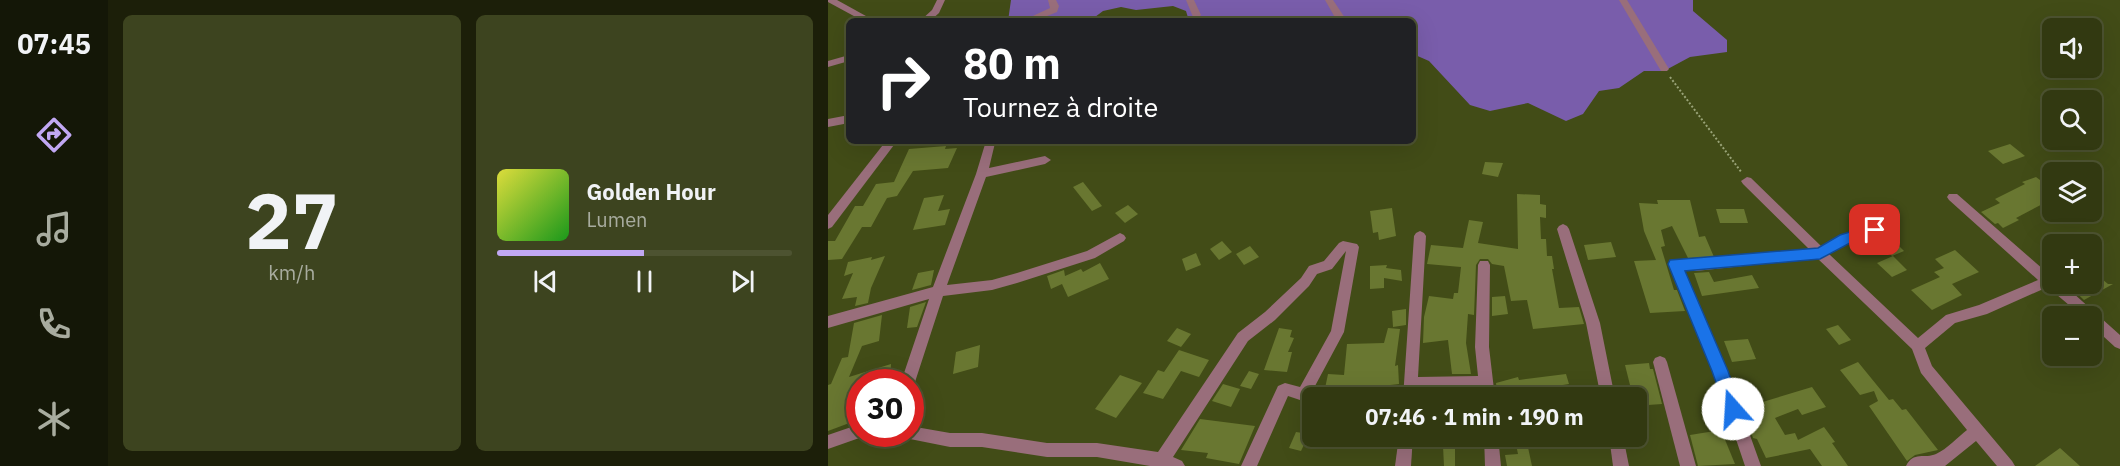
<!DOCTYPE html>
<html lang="fr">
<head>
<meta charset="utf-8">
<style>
  body { margin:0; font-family:"IBM Plex Sans",sans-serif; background:#3d441f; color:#f1f3f6; height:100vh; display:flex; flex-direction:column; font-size:22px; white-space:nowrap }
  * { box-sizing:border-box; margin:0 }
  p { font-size:20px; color:#a8ac9f }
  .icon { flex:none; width:33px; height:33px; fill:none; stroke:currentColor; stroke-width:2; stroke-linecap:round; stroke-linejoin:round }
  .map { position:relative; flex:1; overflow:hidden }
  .sheet { display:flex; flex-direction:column; gap:15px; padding:15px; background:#1c1f09; width:720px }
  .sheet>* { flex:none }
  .hud { position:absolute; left:18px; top:18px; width:570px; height:126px; border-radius:9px; box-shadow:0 6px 24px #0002,0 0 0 2px #4d5331; background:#202124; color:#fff; overflow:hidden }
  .controls { position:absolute; left:1214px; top:18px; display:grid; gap:12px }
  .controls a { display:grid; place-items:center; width:60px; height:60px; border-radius:9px; background:#323911; box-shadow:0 6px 24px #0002,0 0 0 2px #4d5331; font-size:30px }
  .speed { position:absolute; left:18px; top:369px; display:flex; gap:12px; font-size:30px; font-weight:700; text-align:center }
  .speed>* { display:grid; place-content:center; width:78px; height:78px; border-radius:50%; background:#323911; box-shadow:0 6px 24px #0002,0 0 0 2px #4d5331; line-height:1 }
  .speed .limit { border:9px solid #d22; background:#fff; color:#111 }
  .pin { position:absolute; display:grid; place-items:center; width:51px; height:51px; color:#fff; margin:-26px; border-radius:12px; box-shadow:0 3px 9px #0006 }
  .me { position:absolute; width:66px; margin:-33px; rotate:341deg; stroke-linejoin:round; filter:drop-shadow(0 0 4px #0008) }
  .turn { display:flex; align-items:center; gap:21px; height:126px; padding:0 18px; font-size:27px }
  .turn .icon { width:78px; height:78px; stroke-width:2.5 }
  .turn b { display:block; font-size:42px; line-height:51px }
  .sheet .tile { flex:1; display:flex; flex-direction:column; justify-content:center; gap:9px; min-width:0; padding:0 21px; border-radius:9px; background:#3d441f }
  .sheet .dial { align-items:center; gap:0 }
  .dial b { font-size:78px; line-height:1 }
  .song { display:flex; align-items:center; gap:18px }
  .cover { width:72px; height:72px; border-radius:9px; background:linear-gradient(135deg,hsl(60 70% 55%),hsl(120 70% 35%)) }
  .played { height:6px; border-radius:3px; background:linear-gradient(90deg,#c1a8f3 50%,#4d5331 50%) }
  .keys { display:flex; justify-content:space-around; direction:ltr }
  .sheet .tiles { flex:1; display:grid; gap:15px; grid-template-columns:repeat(2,1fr) }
  .trip { position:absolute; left:474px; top:387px; width:345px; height:60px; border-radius:9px; background:#323911; box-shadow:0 6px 24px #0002,0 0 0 2px #4d5331; font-weight:700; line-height:60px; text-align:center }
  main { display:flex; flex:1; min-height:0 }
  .menu { display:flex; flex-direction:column; width:108px; justify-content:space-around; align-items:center; background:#141707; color:#a8ac9f }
  .menu .icon { width:42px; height:42px }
  .menu .selected { color:#c1a8f3 }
  .menu b { font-size:27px; color:#f1f3f6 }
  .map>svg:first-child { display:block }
  .green { fill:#795dab }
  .building { fill:#697731 }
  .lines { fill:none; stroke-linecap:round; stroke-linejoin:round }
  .path { stroke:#99a377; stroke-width:2; stroke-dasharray:2 2; stroke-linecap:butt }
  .minor { fill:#996e7b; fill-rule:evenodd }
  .route { fill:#1a73e8; stroke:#114b97; stroke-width:1.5 }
</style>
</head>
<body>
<main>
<nav class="menu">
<b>07:45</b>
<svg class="icon selected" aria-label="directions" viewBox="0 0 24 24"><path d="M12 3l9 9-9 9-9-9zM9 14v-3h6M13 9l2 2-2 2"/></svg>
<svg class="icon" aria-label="music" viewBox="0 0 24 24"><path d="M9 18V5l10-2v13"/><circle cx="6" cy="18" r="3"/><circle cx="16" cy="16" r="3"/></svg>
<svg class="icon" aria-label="phone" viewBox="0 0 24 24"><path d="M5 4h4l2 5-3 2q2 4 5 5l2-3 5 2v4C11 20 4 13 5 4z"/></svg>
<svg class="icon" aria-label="climate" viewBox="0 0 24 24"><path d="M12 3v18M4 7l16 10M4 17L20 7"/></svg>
</nav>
<section class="sheet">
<div class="tiles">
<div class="tile dial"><b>27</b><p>km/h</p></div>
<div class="tile">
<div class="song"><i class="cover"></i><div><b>Golden Hour</b><p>Lumen</p></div></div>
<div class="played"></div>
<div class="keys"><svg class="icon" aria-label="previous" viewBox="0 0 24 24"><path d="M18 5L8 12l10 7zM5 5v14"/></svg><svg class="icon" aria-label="pause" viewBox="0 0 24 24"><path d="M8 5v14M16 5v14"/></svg><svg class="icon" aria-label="next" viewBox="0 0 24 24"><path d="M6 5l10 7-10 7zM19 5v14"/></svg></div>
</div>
</div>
</section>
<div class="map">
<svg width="1292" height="466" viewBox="0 0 1292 466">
  <rect width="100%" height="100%" fill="#424c17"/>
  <polygon class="green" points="183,0 865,0 865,11 899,40 899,52 862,57 836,71 816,71 791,88 771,91 755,114 738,121 700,103 662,111 642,105 601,61 585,54 585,21 361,21 358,11 345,6 308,10 293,7 275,11 263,20 180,21"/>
  <g class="building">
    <polygon points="1182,144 1197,156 1175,164 1160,151"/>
    <polygon points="118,146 117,149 129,148 120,168 85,171 69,196 59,198 43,227 34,227 14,259 0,260 0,241 7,241 27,206 35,206 48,184 66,182 81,149"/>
    <polygon points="657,162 675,163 670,177 654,174"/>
    <polygon points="1208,177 1224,189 1224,199 1188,218 1191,220 1175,228 1170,223 1167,224 1153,212 1172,203 1167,199 1197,184 1194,182"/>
    <polygon points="255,182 274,206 264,211 245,187"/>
    <polygon points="689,194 712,195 712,204 718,205 718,218 712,217 713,239 718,239 719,256 724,256 726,269 724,269 731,308 751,307 756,324 705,329 699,300 683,301 676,266 664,264 660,259 652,259 648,265 646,315 640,314 638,343 643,374 624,374 620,340 595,343 596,317 601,296 625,299 626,293 630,293 633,267 599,264 603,245 635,248 641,220 655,222 650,243 690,249"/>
    <polygon points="116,195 110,211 122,209 117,225 85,230 96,198"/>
    <polygon points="829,200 862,200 871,237 877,236 886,257 860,258 844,226 833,230 837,246 833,247 846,290 849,290 857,311 822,313 806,261 828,260 816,231 811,203 830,204"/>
    <polygon points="300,205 310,214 297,223 287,213"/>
    <polygon points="564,208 568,236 551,240 550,232 545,233 542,211"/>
    <polygon points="888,209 916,209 920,223 892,223"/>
    <polygon points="1058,233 1076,251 1064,256 1046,238"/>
    <polygon points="394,241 404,252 391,260 382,249"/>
    <polygon points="783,242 788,257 760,260 756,245"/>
    <polygon points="422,246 431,257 416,265 408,254"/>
    <polygon points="1127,250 1151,272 1124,284 1134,295 1104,310 1083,290 1112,277 1106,272 1116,268 1107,259"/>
    <polygon points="368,253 373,265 358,271 354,259"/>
    <polygon points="57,256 43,288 40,303 27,306 29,297 14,299 25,273 16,276 20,262 44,257 43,260"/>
    <polygon points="1065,256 1079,270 1064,277 1049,263"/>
    <polygon points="272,263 281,279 240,297 234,284 223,289 219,276 236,270 237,276 253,269 255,272"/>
    <polygon points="559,265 558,268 573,270 574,281 556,278 556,288 542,289 542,266"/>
    <polygon points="106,270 103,285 84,290 90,273"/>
    <polygon points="1263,270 1280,284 1285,284 1256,300 1240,285 1263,284"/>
    <polygon points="881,272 886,282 924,275 931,288 874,296 866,273"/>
    <polygon points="677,296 680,314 664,316 664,297"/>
    <polygon points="98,302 89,327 79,328 82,307"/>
    <polygon points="578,309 578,325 565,327 564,311"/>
    <polygon points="54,315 51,341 34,346 21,377 63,364 62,382 32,382 32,419 0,431 0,385 3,384 14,358 20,357 26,323"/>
    <polygon points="1010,325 1023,340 1011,345 998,329"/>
    <polygon points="349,328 363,334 353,347 339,341"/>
    <polygon points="451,328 464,330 462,337 466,338 460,352 464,352 459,372 436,370"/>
    <polygon points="560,328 572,329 567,366 570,365 571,384 528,389 526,398 495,398 500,374 516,375 519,344 556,343"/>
    <polygon points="920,339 928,359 904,362 896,341"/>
    <polygon points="152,345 150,367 125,374 128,352"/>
    <polygon points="351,350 381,360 371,377 353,371 335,399 315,393 330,370 336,372"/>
    <polygon points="1030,362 1061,400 1065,399 1074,410 1078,409 1110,450 1087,455 1079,461 1041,406 1050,401 1046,391 1032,395 1012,370"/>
    <polygon points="821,363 822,369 825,369 834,404 820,405 817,392 804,393 797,365"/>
    <polygon points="421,371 431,374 423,389 412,386"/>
    <polygon points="738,374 741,384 697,391 698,398 679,398 678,391 669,393 668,383 690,377 691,380"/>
    <polygon points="292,375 314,383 288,418 267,409"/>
    <polygon points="395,384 412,389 403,407 384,401"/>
    <polygon points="984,387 998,407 974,415 970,409 947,418 957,435 967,433 970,440 996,427 1007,442 1004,443 1020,466 994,466 982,449 938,458 929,439 925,438 915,408"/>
    <polygon points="372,419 427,426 411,464 378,458 380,453 353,450"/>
    <polygon points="893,430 907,464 870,466 862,435"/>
    <polygon points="468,432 481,434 473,451 461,448"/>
    <polygon points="698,438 704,466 679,466 677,455 690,454 687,440"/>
    <polygon points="627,445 627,466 616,466 615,446"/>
    <polygon points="1232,448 1252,466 1207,466"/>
  </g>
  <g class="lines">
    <polyline class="path" points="842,77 914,173"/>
    <g class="minor">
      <polygon points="0,0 9,0 47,21 35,21 0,2"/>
      <polygon points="109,0 117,0 111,13 102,21 92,21 104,10"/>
      <polygon points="220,0 228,0 231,6 229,12 207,21 194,21 222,8"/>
      <polygon points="358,0 366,0 373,15 371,17 365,17"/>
      <polygon points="497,0 505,0 519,21 509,21"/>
      <polygon points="791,0 799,0 841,69 839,71 833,71"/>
      <polygon points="21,55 21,61 0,67 0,61"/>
      <polygon points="21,115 21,123 0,127 0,119"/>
      <polygon points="58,141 69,141 4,227 0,229 0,215"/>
      <polygon points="158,141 166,141 167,143 161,168 217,156 223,160 217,164 158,177 119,285 164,280 189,273 259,251 292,233 296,235 298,238 296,241 267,258 189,283 164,290 115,296 87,382 82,387 82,382 73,382 101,299 0,328 0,316 105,287 148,174"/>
      <path d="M919,177L923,178L993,246L1013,236L1047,225L1051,227L1053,230L1051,233L1021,243L1001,254L1090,338L1118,315L1151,305L1210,280L1121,200L1119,197L1121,194H1129L1224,277V284H1235L1292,335V349L1287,347L1263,325V316H1254L1222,289L1213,290L1159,314L1127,323L1097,348L1104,366L1184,461L1187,466H1169L1148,441L1117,466H1078C1085,451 1097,459 1108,454C1119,449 1130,437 1139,430L1093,373L1084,349L989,258L868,271L856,270L899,371L933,466H917L885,371L841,264L843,260L847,259L868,261L981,249L915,184L913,181Z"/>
      <polygon points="735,224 739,226 741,229 772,323 787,398 773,398 758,323 729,229 731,226"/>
      <polygon points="592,231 596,233 598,236 590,377 650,376 647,347 650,265 652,261 660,261 662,265 661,347 667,398 653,398 652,389 590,390 589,398 575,398 586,236 588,233"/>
      <polygon points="515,241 529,244 531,247 516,332 480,399 475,401 460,396 429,466 413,466 450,386 457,383 472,387 503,331 518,251 504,269 489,274 481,286 447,320 420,341 345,457 354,461 357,466 322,466 269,457 219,457 154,447 122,447 77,438 75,434 82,434 82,426 122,433 154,433 219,443 269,443 330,452 410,333 437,312 473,278 481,266 496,261 511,243"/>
      <polygon points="832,356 837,358 839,362 868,466 852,466 825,362 827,358"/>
      <polygon points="32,424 32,434 38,434 37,436 0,449 0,435"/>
      <polygon points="571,436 585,436 583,466 567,466"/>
      <polygon points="656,436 670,436 673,466 657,466"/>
      <polygon points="781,436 795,436 801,466 785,466"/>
    </g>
  </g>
  <polygon class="route" points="1047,224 1054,230 1052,233 1022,243 992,259 857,271 900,371 913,409 911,414 905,416 899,414 884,371 840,264 842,260 990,248 1012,235"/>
</svg>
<div class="controls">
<a><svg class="icon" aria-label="sound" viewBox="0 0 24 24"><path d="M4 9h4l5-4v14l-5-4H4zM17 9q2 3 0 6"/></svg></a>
<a><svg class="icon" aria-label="search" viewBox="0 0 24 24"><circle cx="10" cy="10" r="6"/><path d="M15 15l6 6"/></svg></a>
<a><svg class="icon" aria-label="layers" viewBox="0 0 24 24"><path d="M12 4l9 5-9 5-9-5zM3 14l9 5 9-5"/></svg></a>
<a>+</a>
<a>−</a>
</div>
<div class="speed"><div class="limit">30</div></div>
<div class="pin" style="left:1047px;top:230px;background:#d93025"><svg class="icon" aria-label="arrive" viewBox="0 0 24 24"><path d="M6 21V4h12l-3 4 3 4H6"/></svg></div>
<svg class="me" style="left:905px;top:409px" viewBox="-20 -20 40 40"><circle r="19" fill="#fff"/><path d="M0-13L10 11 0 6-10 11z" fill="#1a73e8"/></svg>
<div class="trip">07:46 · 1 min · 190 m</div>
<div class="hud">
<div class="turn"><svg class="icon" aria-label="right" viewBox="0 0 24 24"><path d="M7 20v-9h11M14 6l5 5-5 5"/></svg><div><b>80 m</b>Tournez à droite</div></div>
</div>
</div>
</main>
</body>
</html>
